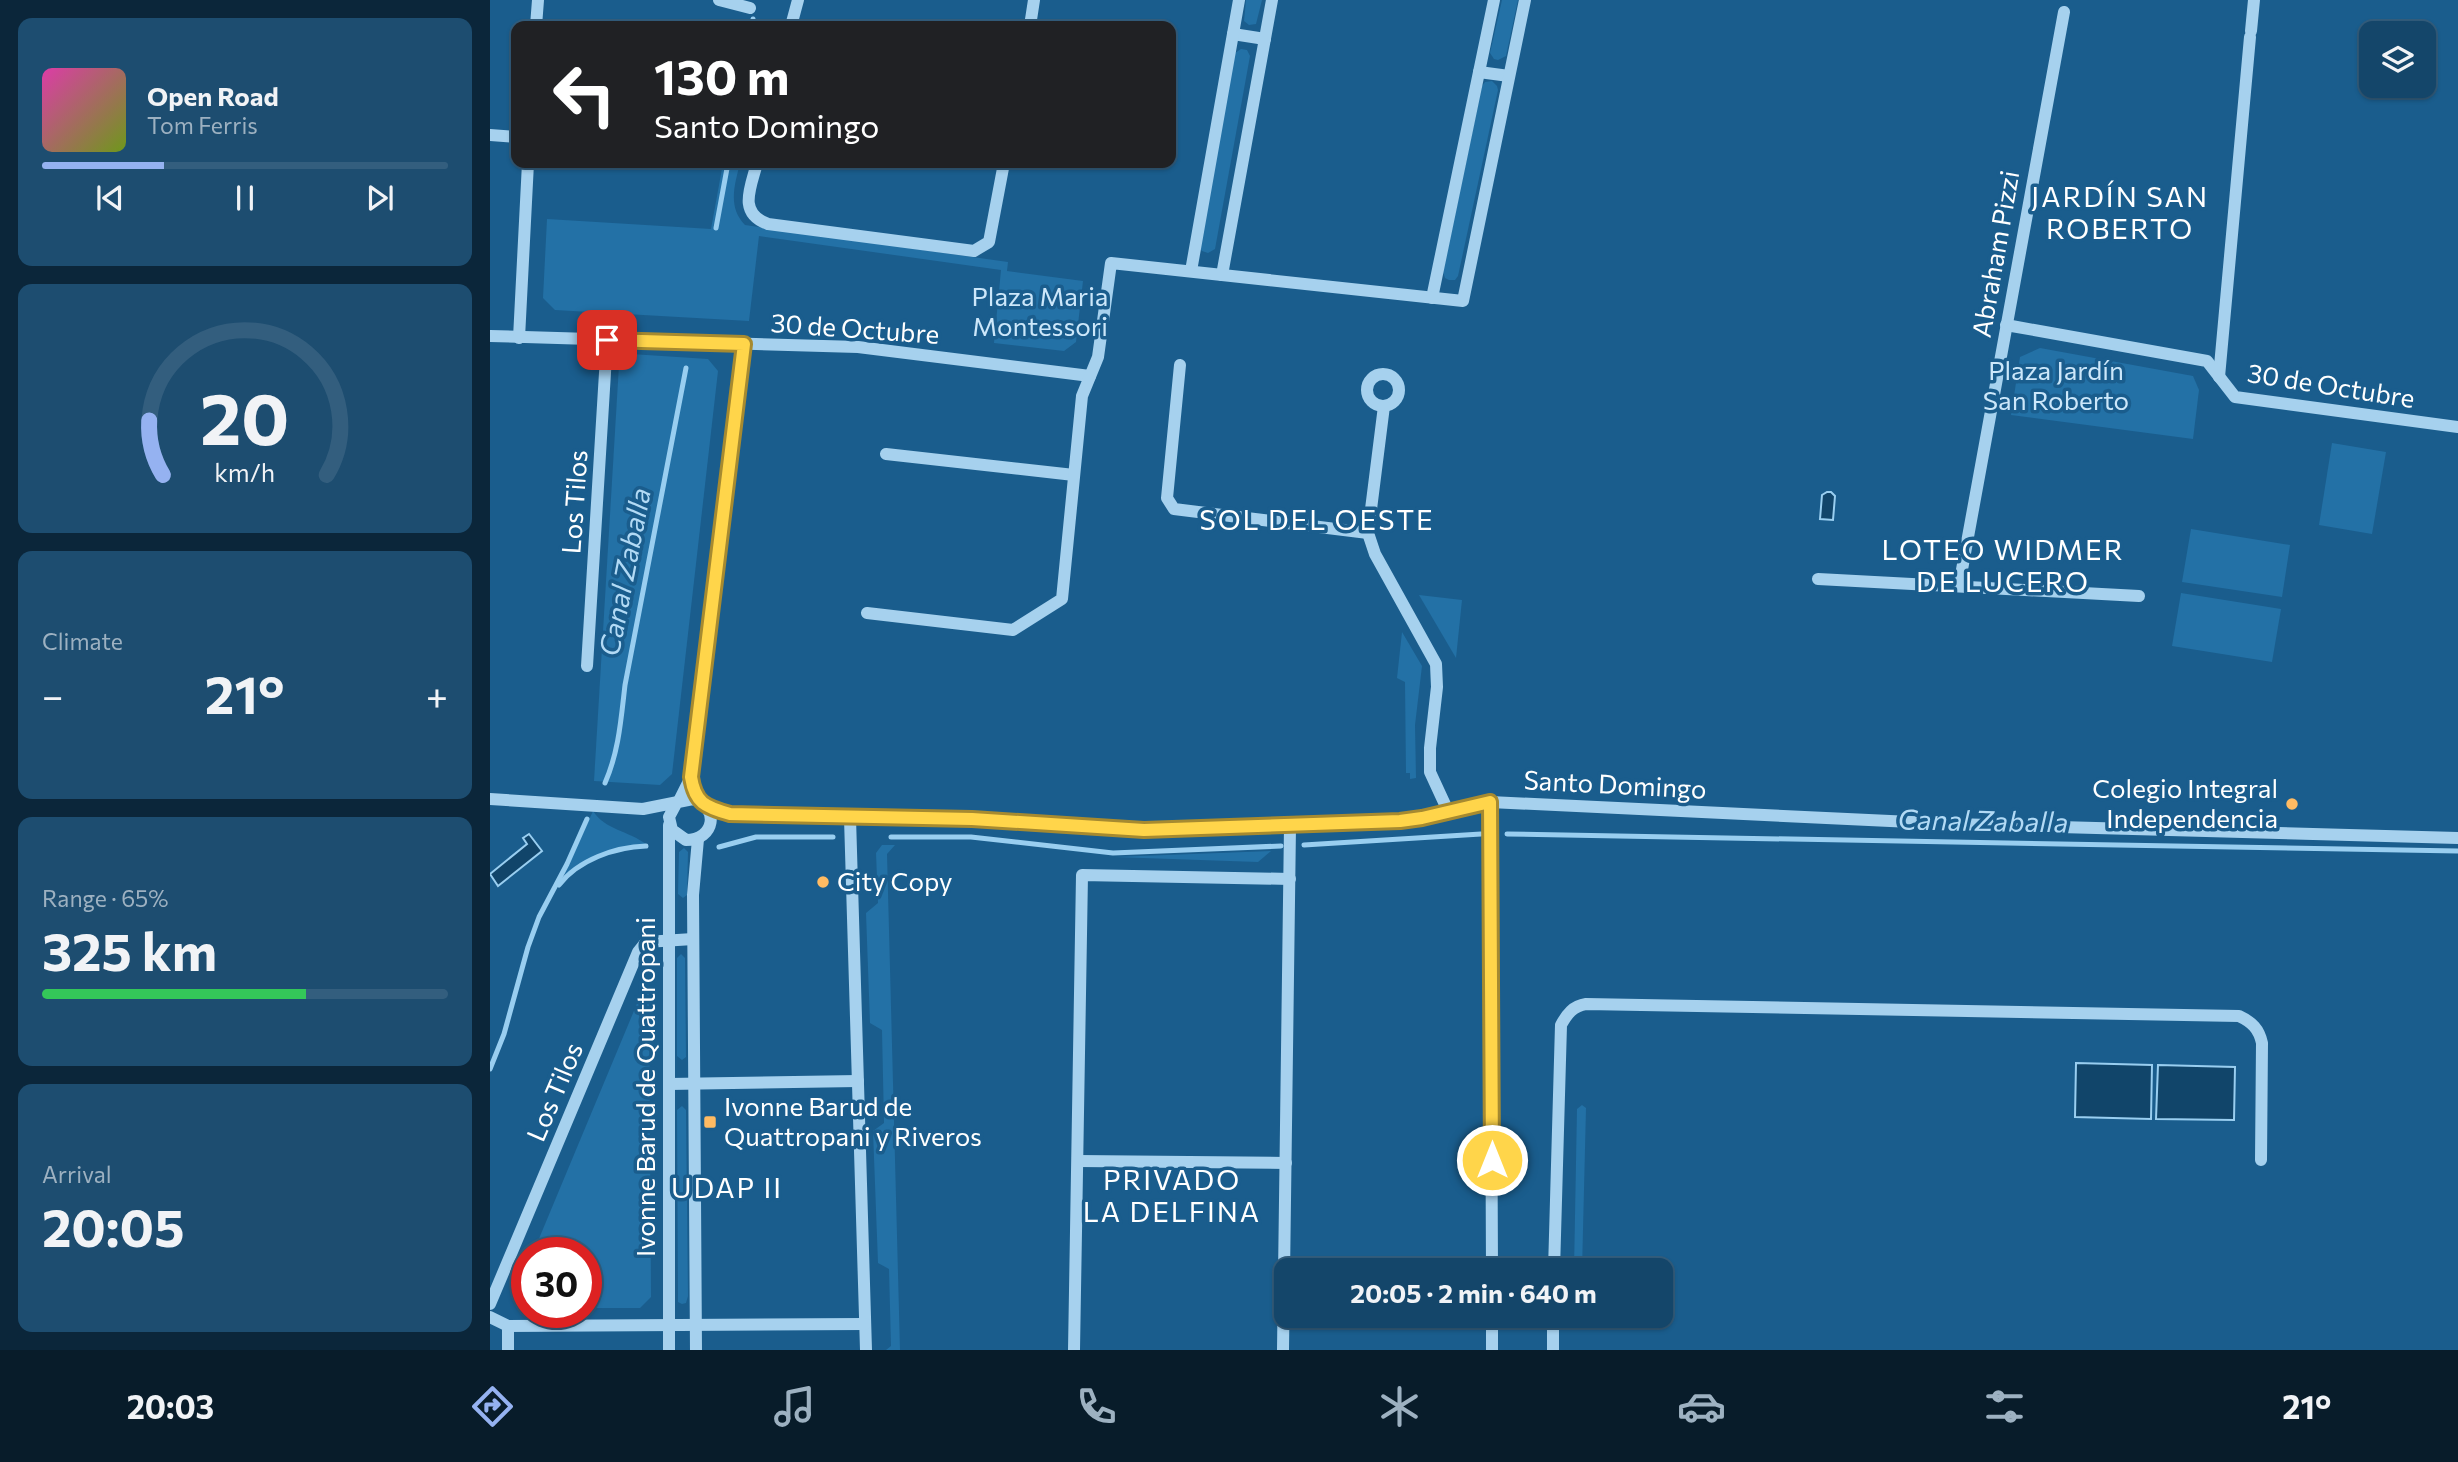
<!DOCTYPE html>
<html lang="en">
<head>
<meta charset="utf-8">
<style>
  body { margin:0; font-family:Commissioner,sans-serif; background:#1d4d70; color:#f1f3f6; height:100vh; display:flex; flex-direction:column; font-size:26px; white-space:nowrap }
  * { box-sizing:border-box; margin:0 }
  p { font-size:23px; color:#9db1c1 }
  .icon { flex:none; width:38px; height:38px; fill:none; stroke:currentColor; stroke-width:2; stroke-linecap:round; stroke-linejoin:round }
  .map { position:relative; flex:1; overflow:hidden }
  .drawer { display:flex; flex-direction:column; gap:18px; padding:18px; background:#0b263a; width:490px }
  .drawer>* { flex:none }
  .hud { position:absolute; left:21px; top:21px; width:665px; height:147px; border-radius:14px; box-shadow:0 2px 5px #0004,0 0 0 2px #335e7e; background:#202124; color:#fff; overflow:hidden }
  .fabs { position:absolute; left:1869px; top:21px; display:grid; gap:14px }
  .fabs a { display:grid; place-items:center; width:77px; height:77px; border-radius:14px; background:#14466a; box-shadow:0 2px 5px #0004,0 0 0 2px #335e7e; font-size:35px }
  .speed { position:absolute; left:21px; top:1237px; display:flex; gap:14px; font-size:35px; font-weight:700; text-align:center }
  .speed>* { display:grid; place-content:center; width:91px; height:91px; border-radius:50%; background:#14466a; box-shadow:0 2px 5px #0004,0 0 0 2px #335e7e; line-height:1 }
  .speed .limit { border:10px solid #d22; background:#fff; color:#111 }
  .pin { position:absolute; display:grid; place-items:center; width:60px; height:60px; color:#fff; margin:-30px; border-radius:14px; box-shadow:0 4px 10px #0006 }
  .me { position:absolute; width:77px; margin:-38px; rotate:0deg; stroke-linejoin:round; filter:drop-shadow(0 0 5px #0008) }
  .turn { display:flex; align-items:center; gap:24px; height:147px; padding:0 28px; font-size:32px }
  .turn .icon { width:91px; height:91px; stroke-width:2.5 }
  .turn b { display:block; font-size:49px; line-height:60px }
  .big { font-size:52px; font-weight:700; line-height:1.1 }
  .drawer .widget { flex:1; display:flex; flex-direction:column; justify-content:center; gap:10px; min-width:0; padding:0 24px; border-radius:14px; background:#1d4d70 }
  .drawer .dial { align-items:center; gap:0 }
  .dial svg { height:182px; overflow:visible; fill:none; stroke:#335e7e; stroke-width:7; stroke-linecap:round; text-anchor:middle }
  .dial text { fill:#f1f3f6; stroke:none }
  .song { display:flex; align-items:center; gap:21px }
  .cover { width:84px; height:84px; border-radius:10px; background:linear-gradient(135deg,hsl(320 70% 55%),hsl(80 70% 35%)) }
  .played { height:7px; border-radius:4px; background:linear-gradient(90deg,#95b2f1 30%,#335e7e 30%) }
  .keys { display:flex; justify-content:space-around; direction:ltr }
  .heat { display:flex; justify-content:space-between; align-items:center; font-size:38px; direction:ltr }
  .charge { height:10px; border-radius:5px; background:linear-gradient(90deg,#34c759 65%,#335e7e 0) }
  .trip { position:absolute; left:784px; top:1258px; width:399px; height:70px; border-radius:14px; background:#14466a; box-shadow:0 2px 5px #0004,0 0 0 2px #335e7e; font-weight:700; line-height:70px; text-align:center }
  .tab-bar { display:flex; height:112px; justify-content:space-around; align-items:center; background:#081c2a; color:#9db1c1 }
  .tab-bar .icon { width:49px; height:49px }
  .tab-bar .active { color:#95b2f1 }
  .tab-bar b { font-size:32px; color:#f1f3f6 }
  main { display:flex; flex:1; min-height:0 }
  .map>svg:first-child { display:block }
  .green { fill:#2371a6 }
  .water { fill:#11456a; stroke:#99cef0; stroke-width:2 }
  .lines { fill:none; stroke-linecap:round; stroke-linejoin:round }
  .stream { stroke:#99cef0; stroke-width:5 }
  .minor { stroke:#a6d1ee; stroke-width:12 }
  .route-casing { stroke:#a68a30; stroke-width:18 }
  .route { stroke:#ffd54a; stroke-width:12 }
  .poi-dot { fill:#ffbb63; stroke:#1a5d8d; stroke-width:2.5 }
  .labels { text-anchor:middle; stroke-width:7; stroke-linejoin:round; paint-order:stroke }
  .street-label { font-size:26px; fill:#fff; stroke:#1a5d8d }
  .park-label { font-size:26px; fill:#cce7fa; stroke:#1a5d8d }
  .poi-label { font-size:26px; fill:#fff; stroke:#1a5d8d; text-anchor:start }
  .neighbourhood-label { font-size:28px; letter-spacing:2px; fill:#fff; stroke:#1a5d8d }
  .water-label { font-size:28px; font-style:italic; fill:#b2daf5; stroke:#1a5d8d }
</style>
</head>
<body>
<main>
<section class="drawer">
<div class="widget">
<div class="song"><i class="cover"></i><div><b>Open Road</b><p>Tom Ferris</p></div></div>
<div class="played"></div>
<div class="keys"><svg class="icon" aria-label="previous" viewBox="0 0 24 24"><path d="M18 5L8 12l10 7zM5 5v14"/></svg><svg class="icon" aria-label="pause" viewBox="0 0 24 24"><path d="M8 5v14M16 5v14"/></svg><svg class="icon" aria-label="next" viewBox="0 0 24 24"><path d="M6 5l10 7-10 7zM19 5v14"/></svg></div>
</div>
<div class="widget dial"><svg viewBox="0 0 100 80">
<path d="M14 69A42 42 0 1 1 86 69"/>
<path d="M14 69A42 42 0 0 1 8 45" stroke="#95b2f1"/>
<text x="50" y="56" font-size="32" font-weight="700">20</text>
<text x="50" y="72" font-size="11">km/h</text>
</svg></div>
<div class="widget"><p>Climate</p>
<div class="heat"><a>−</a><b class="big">21°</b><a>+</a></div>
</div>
<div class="widget"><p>Range · 65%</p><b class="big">325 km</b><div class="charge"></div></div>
<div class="widget"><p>Arrival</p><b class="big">20:05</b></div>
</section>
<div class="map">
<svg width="1968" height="1350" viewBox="0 0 1968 1350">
  <rect width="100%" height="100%" fill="#1a5d8d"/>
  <g class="green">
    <polygon points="756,0 772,0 766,24 759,25 754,21"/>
    <polygon points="1012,0 1028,0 1016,56 1008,60 1004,59 1000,53"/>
    <polygon points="751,49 757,50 760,56 725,249 718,253 712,251 709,247 745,53"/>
    <polygon points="1002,81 1007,86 1008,90 968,276 965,280 959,280 955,278 953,272 992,86 995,82"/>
    <path d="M233,163H250C245,184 237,207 255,225L518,262L517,271L593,281L586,342L574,351L504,343L511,270L269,236L259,321L65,310L53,298L57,219L221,229Z"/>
    <polygon points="1550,348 1703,376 1709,390 1703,439 1521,415 1530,357"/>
    <polygon points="141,354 218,359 228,371 182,774 170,785 104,781 129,365"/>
    <polygon points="1842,443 1896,452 1882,534 1829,525"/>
    <polygon points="1701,529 1800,545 1792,597 1692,582"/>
    <polygon points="1691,593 1791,609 1782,662 1682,646"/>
    <polygon points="929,595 972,600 966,658"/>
    <polygon points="912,632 932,666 925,725 926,778 920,779 920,773 916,773 915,682 907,678"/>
    <path d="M103,811C115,830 139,831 156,844C124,847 99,857 74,875Z"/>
    <polygon points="392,845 405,845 397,854 410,1350 396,1350 401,1346 399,1269 388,1263 383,1131 394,1123 392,1030 380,1023 376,913 388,903 386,853"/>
    <polygon points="194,848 198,852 197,895 193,898 188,894 189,852"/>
    <polygon points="781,851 768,862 624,857"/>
    <polygon points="191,954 195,958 196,1057 192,1060 187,1056 187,958"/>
    <polygon points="159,981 161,1297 150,1308 96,1308 96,1253 43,1253 156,982"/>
    <polygon points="1092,1105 1096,1108 1092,1270 1084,1270 1087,1109"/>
    <polygon points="192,1106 196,1110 198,1296 196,1303 192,1304 188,1302 188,1296 187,1110"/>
  </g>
  <g class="water">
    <polygon points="1337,492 1341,492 1345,496 1343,520 1330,519 1332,495"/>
    <polygon points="39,834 52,851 8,886 0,874 37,844 33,838"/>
    <polygon points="1586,1063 1662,1065 1661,1119 1585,1117"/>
    <polygon points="1668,1065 1745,1067 1744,1120 1666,1119"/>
  </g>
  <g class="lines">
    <g class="stream">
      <polyline points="262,26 263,19"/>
      <polyline points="226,228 238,163"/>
      <path d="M115,783C129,751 131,719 135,685L196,368"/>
      <polyline points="1017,834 1968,851"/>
      <polyline points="401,837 481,837 623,853 791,846"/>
      <polyline points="814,845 991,834"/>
      <polyline points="229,847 266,837 343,837"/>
      <path d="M69,885C88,860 125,847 156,846"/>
      <polyline points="0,1069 14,1034 38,947 49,917 77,864 97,819"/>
    </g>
    <g class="minor">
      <polyline points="229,0 260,8"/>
      <polyline points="46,26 48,0"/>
      <polyline points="301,26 308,0"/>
      <polyline points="540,26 544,0"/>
      <polyline points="1761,31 1764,0"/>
      <polyline points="743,34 775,39"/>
      <polyline points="989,72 1019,76"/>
      <polyline points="0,135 26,137"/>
      <path d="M267,163C261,187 247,213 278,224L484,251L499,242L514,163"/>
      <polyline points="701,271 749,0"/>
      <polyline points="732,275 782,0"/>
      <polyline points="942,298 1004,0"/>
      <polyline points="1516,325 1717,361 1745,397 1968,427"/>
      <polyline points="0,336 368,347 600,376"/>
      <polyline points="29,338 38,163"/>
      <polyline points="690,365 677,498 684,509 878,533"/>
      <circle cx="893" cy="390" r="16"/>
      <polyline points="1729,377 1760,37"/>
      <polyline points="894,406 878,533 885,554 946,664 947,687 940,748 940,772 958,811"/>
      <polyline points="396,454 584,475"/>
      <polyline points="1328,579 1649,596"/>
      <polyline points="1469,586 1574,12"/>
      <polyline points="377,613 523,630 572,599 592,396 608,357 621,263 973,301 1035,0"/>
      <polyline points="97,666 117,340"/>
      <path d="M0,799L153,809L203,799C230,807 225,840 196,840L182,830L179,817L187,802"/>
      <polyline points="189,801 201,777 254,344"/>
      <polyline points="1000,802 1002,1270"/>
      <polyline points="215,805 240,814 482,819 654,830 910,821 932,818 1000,802 1464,824 1968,838"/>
      <polyline points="360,818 376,1350"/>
      <polyline points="179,1084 368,1081"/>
      <polyline points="588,1161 796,1163"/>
      <path d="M1064,1270L1071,1025C1077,1014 1083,1006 1096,1004L1749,1016C1762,1022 1769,1029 1772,1043L1771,1160"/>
      <polyline points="0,1304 148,952 156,942 203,939"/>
      <polyline points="1002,1316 1002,1350"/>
      <polyline points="0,1317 18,1326 375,1324"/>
      <polyline points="18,1326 18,1350"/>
      <polyline points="179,1350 179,825"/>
      <polyline points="206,1350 203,895 208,839"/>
      <polyline points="584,1350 592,875 800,879"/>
      <polyline points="793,1350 800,826"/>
      <polyline points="1063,1350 1063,1316"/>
    </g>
  </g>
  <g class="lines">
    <defs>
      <path id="route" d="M117,340L254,344L201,777C205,803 215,807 240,814L482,819L654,830L910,821L932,818L1000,802L1002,1160"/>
    </defs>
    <use href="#route" class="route-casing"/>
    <use href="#route" class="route"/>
  </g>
  <g class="poi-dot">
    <circle cx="1802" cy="804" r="7"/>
    <circle cx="333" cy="882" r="7"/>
    <rect x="213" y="1115" width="14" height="14" rx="3.5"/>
  </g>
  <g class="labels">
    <g class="street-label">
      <text transform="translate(1506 254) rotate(-80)" y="9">Abraham Pizzi</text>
      <text transform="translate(365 329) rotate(4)" y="9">30 de Octubre</text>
      <text transform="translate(1841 386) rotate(9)" y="9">30 de Octubre</text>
      <text transform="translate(85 502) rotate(-86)" y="9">Los Tilos</text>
      <text transform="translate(1125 785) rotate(3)" y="9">Santo Domingo</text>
      <text transform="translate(156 1087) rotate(-90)" y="9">Ivonne Barud de Quattropani</text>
      <text transform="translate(65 1092) rotate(-67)" y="9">Los Tilos</text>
    </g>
    <g class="park-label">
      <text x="550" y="306">Plaza Maria<tspan x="550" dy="30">Montessori</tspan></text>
      <text x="1566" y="380">Plaza Jardín<tspan x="1566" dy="30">San Roberto</tspan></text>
    </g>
    <g class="poi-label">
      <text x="1788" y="798" text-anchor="end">Colegio Integral<tspan x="1788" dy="30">Independencia</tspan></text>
      <text x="347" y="891">City Copy</text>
      <text x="234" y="1116">Ivonne Barud de<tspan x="234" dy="30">Quattropani y Riveros</tspan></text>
    </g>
    <g class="neighbourhood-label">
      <text x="1630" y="207">JARDÍN SAN<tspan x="1630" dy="32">ROBERTO</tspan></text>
      <text x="827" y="530">SOL DEL OESTE</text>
      <text x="1513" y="560">LOTEO WIDMER<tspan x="1513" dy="32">DE LUCERO</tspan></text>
      <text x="682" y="1190">PRIVADO<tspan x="682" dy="32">LA DELFINA</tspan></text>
      <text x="237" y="1198">UDAP II</text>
    </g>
    <g class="water-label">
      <text transform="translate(135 572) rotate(-79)" y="10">Canal Zaballa</text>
      <text transform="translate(1493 821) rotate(1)" y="10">Canal Zaballa</text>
    </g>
  </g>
</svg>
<div class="fabs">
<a><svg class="icon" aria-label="layers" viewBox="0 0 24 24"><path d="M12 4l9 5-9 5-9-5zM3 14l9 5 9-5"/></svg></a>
</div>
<div class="speed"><div class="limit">30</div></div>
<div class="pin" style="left:117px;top:340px;background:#d93025"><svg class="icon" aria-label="arrive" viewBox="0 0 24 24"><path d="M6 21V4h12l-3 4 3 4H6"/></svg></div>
<svg class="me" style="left:1002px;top:1160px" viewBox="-20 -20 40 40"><circle r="17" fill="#ffd54a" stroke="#fff" stroke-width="3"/><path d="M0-11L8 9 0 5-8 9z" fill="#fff"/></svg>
<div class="trip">20:05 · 2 min · 640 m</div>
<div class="hud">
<div class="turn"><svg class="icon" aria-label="left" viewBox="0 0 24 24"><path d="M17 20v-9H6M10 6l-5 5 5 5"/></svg><div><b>130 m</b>Santo Domingo</div></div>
</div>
</div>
</main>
<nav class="tab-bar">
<b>20:03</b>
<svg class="icon active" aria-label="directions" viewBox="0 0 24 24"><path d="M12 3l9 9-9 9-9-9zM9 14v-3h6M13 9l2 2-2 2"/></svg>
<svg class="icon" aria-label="music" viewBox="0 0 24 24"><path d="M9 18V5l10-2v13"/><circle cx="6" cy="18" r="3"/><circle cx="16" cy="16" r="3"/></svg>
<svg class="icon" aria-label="phone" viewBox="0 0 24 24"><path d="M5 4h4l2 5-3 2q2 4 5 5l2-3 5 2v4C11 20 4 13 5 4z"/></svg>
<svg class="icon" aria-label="climate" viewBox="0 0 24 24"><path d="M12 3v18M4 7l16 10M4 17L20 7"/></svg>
<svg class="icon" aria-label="car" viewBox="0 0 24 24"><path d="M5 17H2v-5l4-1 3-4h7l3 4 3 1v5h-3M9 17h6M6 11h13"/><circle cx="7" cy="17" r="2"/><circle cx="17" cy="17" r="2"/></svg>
<svg class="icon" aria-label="filters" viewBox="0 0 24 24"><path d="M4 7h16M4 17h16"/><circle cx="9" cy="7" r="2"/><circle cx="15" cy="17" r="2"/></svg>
<b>21°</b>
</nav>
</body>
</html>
